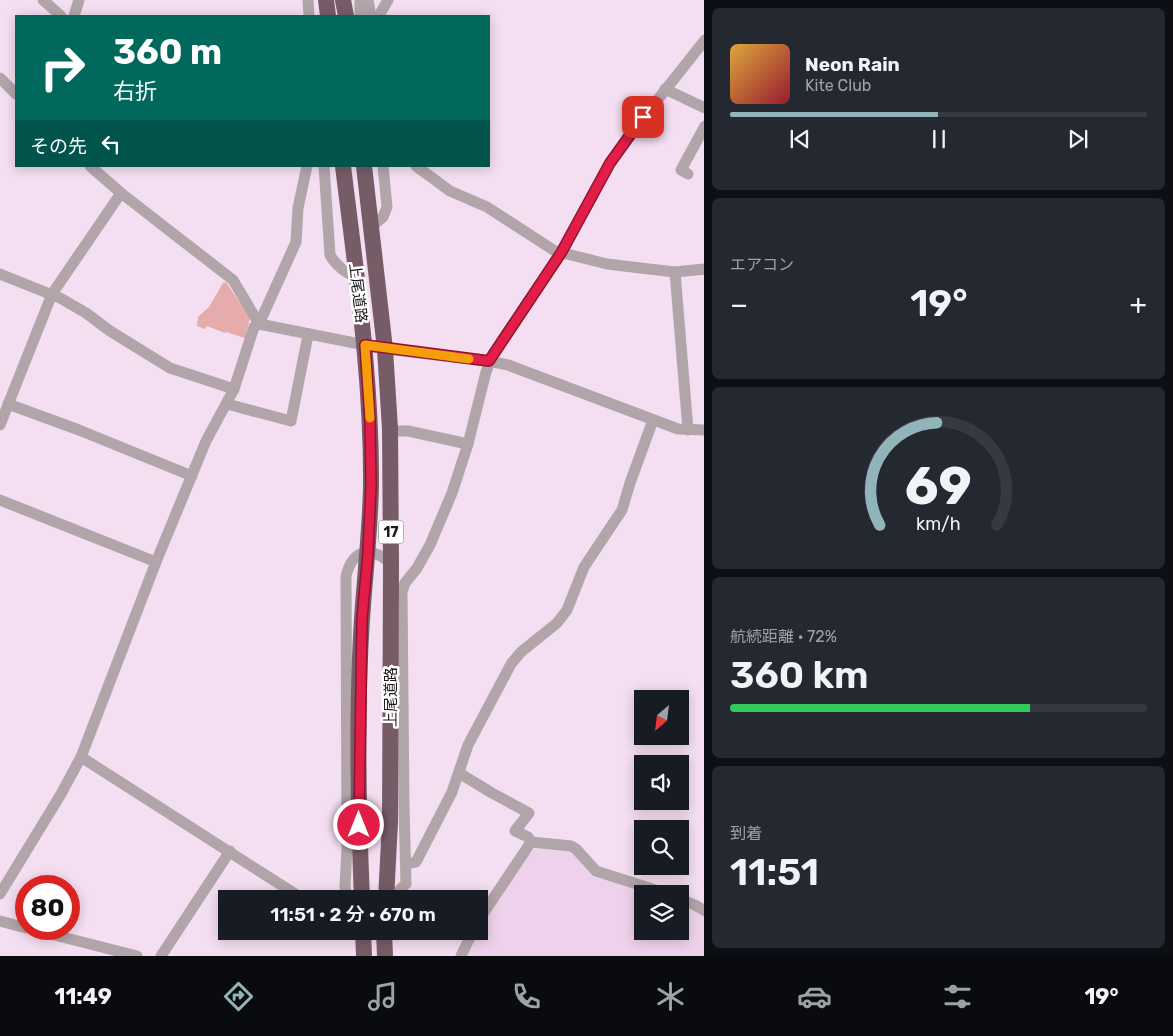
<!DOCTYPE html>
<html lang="ja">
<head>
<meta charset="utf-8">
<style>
  body { margin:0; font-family:Rubik,"Noto Sans JP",sans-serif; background:#242831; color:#f1f3f6; height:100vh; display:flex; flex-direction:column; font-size:19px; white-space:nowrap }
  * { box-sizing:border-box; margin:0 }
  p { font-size:16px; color:#9ea1a6 }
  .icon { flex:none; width:28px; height:28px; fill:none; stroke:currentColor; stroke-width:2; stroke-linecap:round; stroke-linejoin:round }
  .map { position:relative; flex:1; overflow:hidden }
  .panel { display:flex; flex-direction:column; gap:8px; padding:8px; background:#0d0f14; width:469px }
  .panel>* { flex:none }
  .guide { position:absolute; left:15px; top:15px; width:475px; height:152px; border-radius:0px; box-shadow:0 2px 12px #0003; background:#00695c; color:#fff; overflow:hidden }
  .needle { width:32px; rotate:208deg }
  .fabs { position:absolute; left:634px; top:690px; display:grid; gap:10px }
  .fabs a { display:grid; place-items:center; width:55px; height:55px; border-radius:0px; background:#171b24; box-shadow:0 2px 12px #0003; font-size:25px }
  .speed { position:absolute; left:15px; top:875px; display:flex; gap:10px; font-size:25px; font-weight:700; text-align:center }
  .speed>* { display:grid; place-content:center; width:65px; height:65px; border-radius:50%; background:#171b24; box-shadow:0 2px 12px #0003; line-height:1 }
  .speed .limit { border:8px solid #d22; background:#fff; color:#111 }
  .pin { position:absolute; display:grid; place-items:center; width:42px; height:42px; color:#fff; margin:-21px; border-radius:10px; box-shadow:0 2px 8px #0006 }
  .me { position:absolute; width:55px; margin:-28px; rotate:0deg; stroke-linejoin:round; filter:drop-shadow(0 0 4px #0008) }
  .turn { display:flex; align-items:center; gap:18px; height:105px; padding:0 15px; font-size:22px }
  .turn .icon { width:65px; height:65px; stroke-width:2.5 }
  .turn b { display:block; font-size:35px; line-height:42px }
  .then { display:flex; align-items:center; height:48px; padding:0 15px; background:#0003; gap:10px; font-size:19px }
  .big { font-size:38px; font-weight:600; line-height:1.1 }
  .panel .widget { flex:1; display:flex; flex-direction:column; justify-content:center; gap:8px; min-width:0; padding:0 18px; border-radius:8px; background:#242831 }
  .panel .dial { align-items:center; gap:0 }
  .dial svg { height:130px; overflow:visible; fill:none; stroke:#363941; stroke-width:7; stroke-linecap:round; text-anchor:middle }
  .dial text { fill:#f1f3f6; stroke:none }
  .song { display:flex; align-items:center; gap:15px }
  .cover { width:60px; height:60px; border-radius:8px; background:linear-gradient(135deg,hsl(40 70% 55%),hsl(350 70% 35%)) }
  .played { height:5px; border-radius:2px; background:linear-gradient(90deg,#91b4ba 50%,#363941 50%) }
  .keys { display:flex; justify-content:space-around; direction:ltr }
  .heat { display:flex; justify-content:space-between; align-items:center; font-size:28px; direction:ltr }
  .charge { height:8px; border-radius:4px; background:linear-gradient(90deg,#34c759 72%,#363941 0) }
  .trip { position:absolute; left:218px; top:890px; width:270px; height:50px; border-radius:0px; background:#171b24; box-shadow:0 2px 12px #0003; font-weight:600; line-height:50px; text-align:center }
  .menu { display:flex; height:80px; justify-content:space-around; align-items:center; background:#090b0e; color:#9ea1a6 }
  .menu .icon { width:35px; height:35px }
  .menu .selected { color:#91b4ba }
  .menu b { font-size:22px; color:#f1f3f6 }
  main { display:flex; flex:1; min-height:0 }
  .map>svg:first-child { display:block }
  .built { fill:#eed2eb }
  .green { fill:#e6abab }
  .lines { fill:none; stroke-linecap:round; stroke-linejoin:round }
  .minor { stroke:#b2a5aa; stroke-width:11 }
  .highway { stroke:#765c66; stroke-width:16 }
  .route-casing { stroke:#92132f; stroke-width:12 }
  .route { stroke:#e11d48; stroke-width:9 }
  .slow { stroke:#f59e0b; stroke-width:9 }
  .labels { text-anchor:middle; stroke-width:5; stroke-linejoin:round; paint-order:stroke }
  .shield { fill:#fff; stroke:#625d62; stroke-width:1 }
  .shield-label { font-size:14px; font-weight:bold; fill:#1e171e }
  .street-label { font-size:15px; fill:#1e171e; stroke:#fff }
</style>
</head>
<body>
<main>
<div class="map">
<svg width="705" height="956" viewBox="0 0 705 956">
  <rect width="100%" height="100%" fill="#f4def1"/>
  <polygon class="built" points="533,849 568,851 575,853 593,875 656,894 642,894 642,931 680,931 680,903 693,908 704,918 704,956 467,956 489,915"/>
  <polygon class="green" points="226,282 250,318 245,338 226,332 225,333 207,326 205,329 197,326 198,317 209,307 223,283"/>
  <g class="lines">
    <g class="minor">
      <polyline points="43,0 61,16"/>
      <polyline points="308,0 309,16"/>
      <polyline points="368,0 371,16"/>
      <polyline points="74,16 79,0"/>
      <polyline points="360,16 360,0"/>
      <polyline points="380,16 381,12 388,0"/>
      <polyline points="0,78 16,94"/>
      <polyline points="665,89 705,108"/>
      <polyline points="90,166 121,193 233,280 259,324 385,349 489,361 508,365 678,429 705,430"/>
      <path d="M324,166L330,255C335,264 347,275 356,276"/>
      <polyline points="416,166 450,191 487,207 555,251 607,264 649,269 675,272 705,269"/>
      <polyline points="688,174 681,170 705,126"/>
      <polyline points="371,227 383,217 387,207 383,166"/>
      <polyline points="675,272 688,430"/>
      <polyline points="0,274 60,298 86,313 110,331 170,368 234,389"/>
      <polyline points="8,404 79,430 192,476"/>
      <polyline points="227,404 291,421 308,335"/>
      <polyline points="0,425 52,294 121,193"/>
      <polyline points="397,431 408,431 468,444"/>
      <polyline points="0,500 156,562"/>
      <polyline points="81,757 303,899"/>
      <polyline points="459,773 492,793 529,813 515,831 528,837 531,842"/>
      <polyline points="407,864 416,862 452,792 468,745 511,664 521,652 557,623 567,610 584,567 622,510 630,483 653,420"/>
      <polyline points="0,894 61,794 81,757 156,562 206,441 234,389 254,327 259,324 296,242 298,208 307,166"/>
      <path d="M347,899L345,887L347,848L346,576C353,548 372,546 391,564"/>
      <polyline points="387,899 394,895 406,884 404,807 402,592 405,583 417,568 430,545 452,493 468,444 486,372 494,352 561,253 610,163 632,132 705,40"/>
      <polyline points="680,899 695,905 705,911"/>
      <polyline points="479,920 531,842 571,846 576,849 596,871 668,894"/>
      <polyline points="0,921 26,928"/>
      <polyline points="31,929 137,956"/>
      <polyline points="161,956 230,851"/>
      <polyline points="461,956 473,931"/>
    </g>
    <g class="highway">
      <polyline points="326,0 328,16"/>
      <polyline points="343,0 346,16"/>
      <path d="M343,166C356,273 372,379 371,487C370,531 365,575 362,619C356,712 358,806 362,899"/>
      <polyline points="364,166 385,349 390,429 391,564 390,822 386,899"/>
      <polyline points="363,931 364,956"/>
      <polyline points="384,931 385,956"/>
    </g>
  </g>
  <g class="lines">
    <defs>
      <polyline id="route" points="359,825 362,619 368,553 371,486 370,422 365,345 489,361 561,253 610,163 643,117"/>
    </defs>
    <use href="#route" class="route-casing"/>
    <use href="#route" class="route"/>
    <polyline class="slow" points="370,418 365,345 469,359"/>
  </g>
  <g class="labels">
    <rect class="shield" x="378.5" y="520.5" width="25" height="23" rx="4"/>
    <g class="shield-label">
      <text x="391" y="537">17</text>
    </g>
    <g class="street-label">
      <text transform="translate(358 293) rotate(83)" y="5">上尾道路</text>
      <text transform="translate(391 697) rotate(-90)" y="5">上尾道路</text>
    </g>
  </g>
</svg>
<div class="fabs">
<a><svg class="needle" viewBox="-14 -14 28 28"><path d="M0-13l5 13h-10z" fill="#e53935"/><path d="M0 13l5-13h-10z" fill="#9ea1a6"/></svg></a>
<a><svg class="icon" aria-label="sound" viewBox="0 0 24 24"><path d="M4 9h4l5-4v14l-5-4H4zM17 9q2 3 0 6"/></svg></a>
<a><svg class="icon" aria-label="search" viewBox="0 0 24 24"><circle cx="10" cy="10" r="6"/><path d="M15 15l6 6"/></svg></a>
<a><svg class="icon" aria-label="layers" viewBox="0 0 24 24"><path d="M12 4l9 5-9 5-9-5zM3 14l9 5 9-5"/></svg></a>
</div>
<div class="speed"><div class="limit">80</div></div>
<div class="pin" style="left:643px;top:117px;background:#d93025"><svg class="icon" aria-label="arrive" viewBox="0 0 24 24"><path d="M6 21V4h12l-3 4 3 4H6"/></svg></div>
<svg class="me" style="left:359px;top:825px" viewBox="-20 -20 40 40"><circle r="17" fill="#e11d48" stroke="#fff" stroke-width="3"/><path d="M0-11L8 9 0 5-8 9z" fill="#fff"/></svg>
<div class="trip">11:51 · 2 分 · 670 m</div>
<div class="guide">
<div class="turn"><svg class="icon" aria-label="right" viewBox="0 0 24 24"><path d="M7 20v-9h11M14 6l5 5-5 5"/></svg><div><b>360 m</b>右折</div></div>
<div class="then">その先<svg class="icon" aria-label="left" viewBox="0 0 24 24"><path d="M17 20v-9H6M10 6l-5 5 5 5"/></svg></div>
</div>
</div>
<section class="panel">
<div class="widget">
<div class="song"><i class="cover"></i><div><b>Neon Rain</b><p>Kite Club</p></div></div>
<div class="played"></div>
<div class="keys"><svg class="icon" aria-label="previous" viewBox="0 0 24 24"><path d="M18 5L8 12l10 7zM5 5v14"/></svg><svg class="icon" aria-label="pause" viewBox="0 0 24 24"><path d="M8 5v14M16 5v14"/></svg><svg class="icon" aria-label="next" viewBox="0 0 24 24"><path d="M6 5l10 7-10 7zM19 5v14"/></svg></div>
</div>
<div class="widget"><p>エアコン</p>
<div class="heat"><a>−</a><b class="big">19°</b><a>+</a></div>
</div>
<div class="widget dial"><svg viewBox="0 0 100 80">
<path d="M14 69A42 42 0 1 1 86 69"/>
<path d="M14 69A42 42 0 0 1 49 6" stroke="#91b4ba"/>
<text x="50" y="56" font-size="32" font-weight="700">69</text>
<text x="50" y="72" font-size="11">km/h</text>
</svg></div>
<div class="widget"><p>航続距離 · 72%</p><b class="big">360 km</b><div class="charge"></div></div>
<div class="widget"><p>到着</p><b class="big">11:51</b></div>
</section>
</main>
<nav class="menu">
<b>11:49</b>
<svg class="icon selected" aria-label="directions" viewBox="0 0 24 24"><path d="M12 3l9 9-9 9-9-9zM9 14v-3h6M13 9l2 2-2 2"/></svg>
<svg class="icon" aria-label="music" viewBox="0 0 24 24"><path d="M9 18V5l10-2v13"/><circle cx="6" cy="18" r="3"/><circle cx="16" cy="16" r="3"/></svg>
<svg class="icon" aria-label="phone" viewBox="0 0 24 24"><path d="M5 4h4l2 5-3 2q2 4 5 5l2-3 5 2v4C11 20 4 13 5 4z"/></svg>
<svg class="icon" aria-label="climate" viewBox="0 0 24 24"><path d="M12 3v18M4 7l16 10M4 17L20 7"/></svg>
<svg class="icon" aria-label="car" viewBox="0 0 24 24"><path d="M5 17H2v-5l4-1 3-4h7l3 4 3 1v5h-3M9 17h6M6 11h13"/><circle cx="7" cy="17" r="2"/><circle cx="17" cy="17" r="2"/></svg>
<svg class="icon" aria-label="filters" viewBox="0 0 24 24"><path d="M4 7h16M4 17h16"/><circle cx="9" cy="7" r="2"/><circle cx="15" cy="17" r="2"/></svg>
<b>19°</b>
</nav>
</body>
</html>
